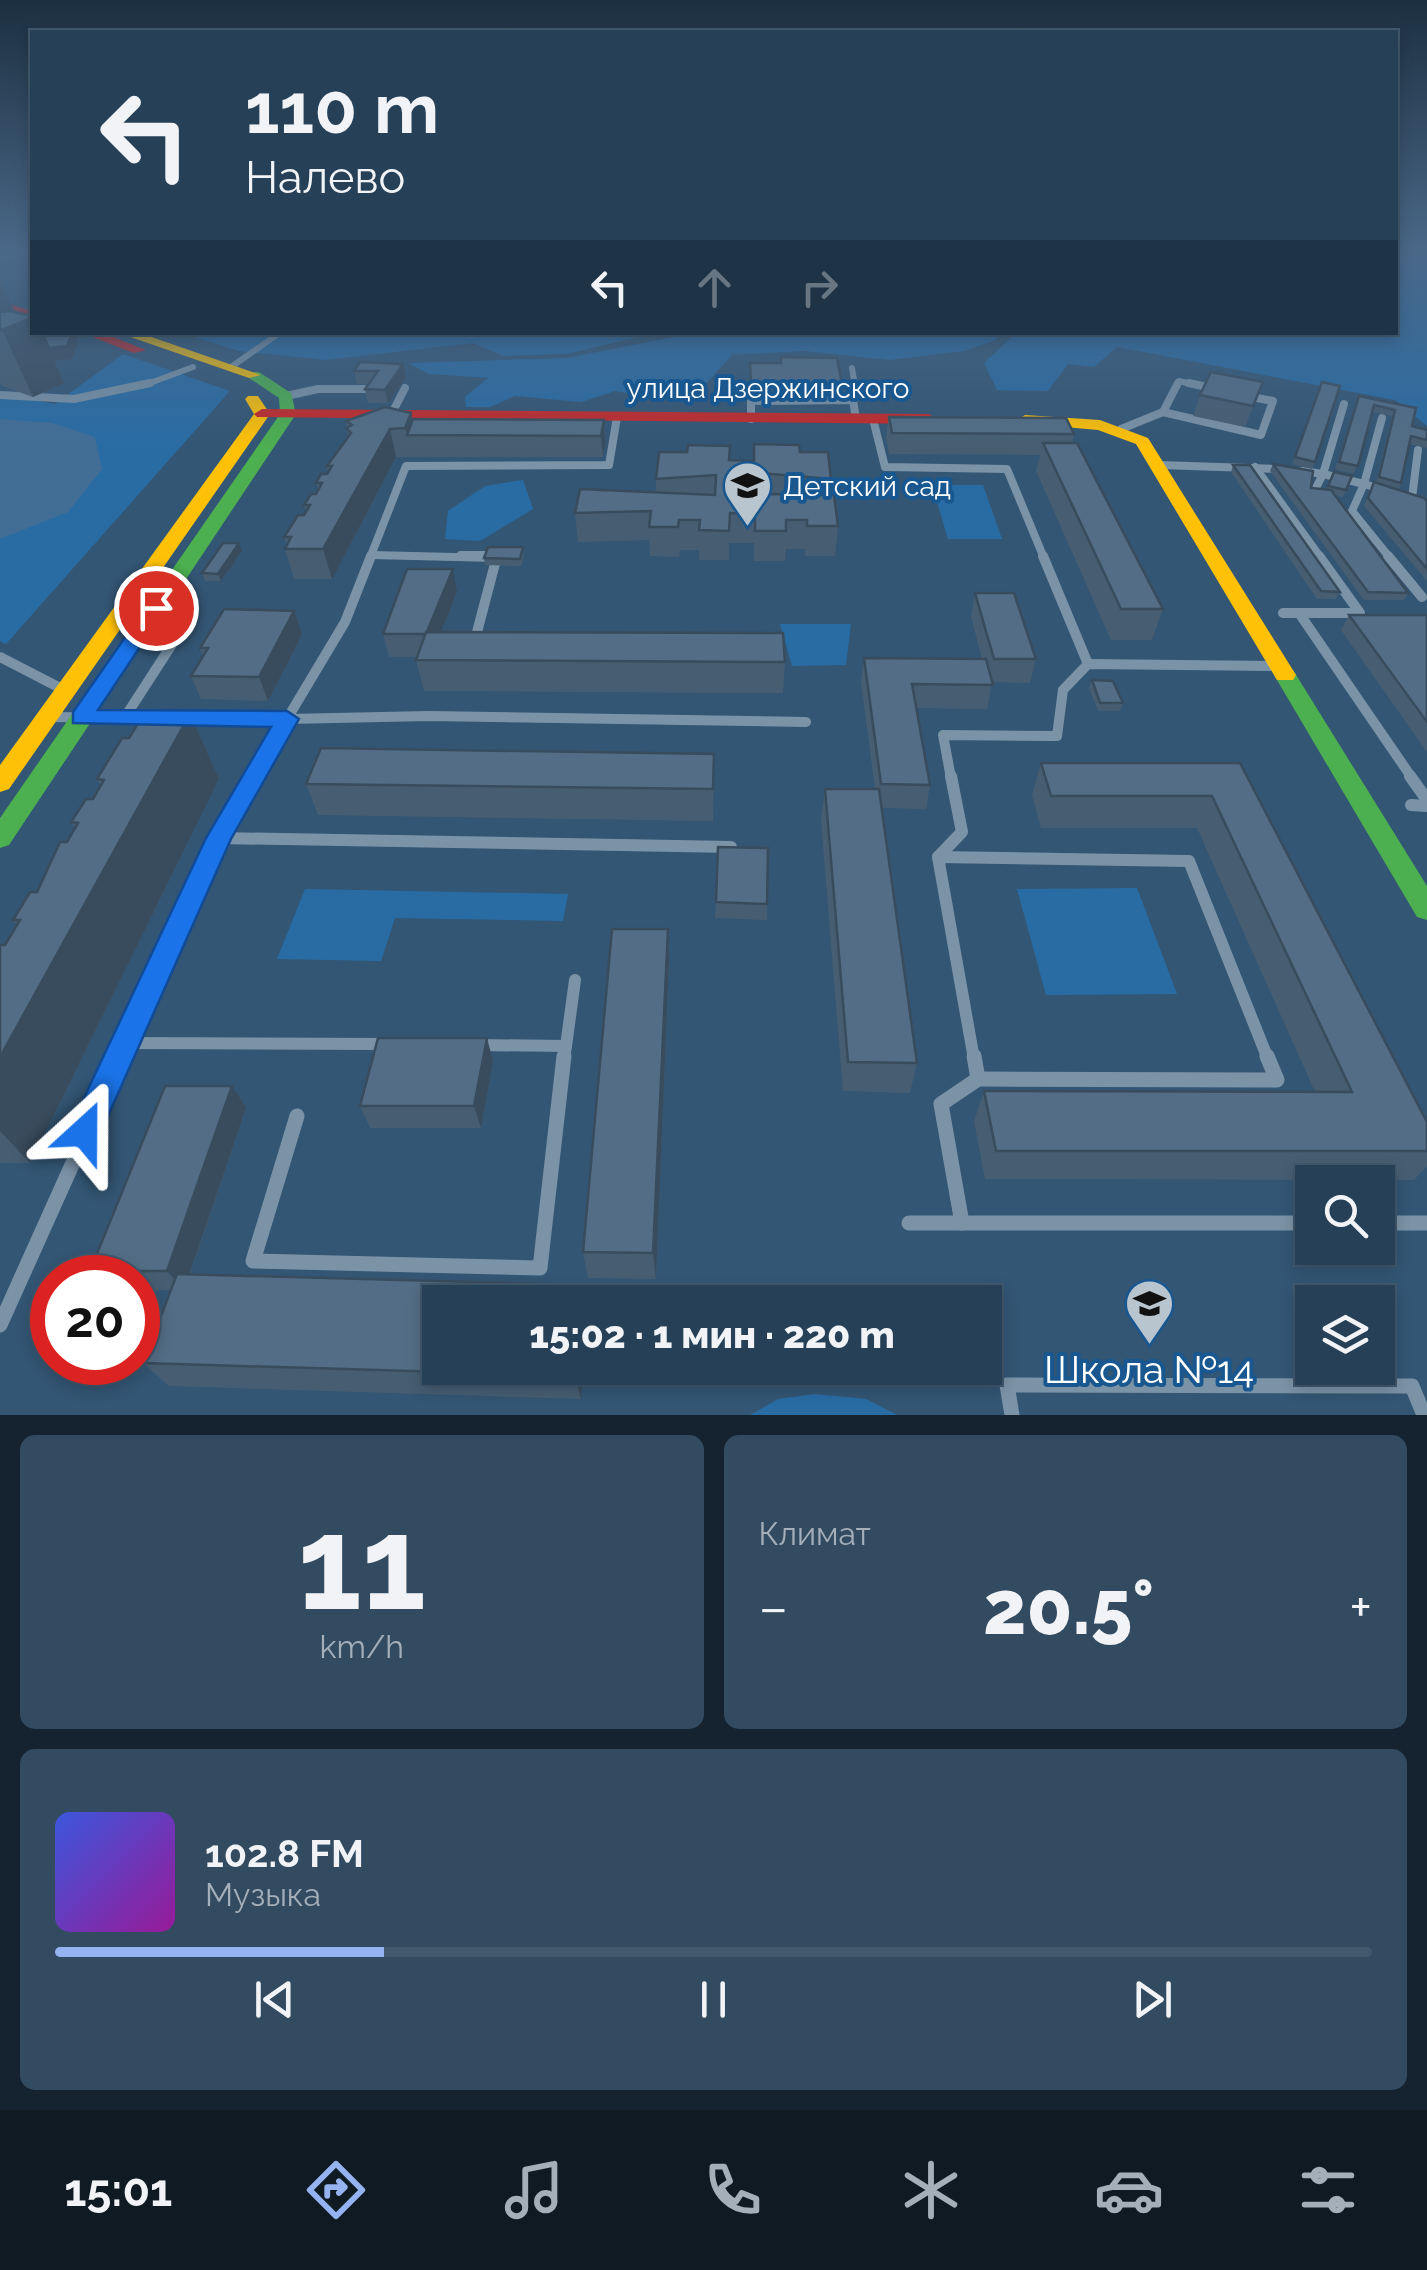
<!DOCTYPE html>
<html lang="ru">
<head>
<meta charset="utf-8">
<style>
  body { margin:0; font-family:Raleway,sans-serif; background:#324b61; color:#f1f3f6; height:100vh; display:flex; flex-direction:column; font-size:38px; white-space:nowrap }
  * { box-sizing:border-box; margin:0 }
  p { font-size:32px; color:#a4afba }
  .icon { flex:none; width:55px; height:55px; fill:none; stroke:currentColor; stroke-width:2; stroke-linecap:round; stroke-linejoin:round }
  .map { position:relative; height:1415px; overflow:hidden }
  .sheet { display:flex; flex-direction:column; gap:20px; padding:20px; background:#152330; flex:1 }
  .sheet>* { flex:none }
  .top-card { position:absolute; left:30px; top:30px; width:1368px; height:305px; border-radius:0px; box-shadow:0 5px 15px #0003,0 0 0 2px #42596d; background:#264057; color:#f1f3f6; overflow:hidden }
  .buttons { position:absolute; left:1295px; top:1165px; display:grid; gap:20px }
  .buttons a { display:grid; place-items:center; width:100px; height:100px; border-radius:0px; background:#264057; box-shadow:0 5px 15px #0003,0 0 0 2px #42596d; font-size:50px }
  .speed { position:absolute; left:30px; top:1255px; display:flex; gap:20px; font-size:50px; font-weight:700; text-align:center }
  .speed>* { display:grid; place-content:center; width:130px; height:130px; border-radius:50%; background:#264057; box-shadow:0 5px 15px #0003,0 0 0 2px #42596d; line-height:1 }
  .speed .limit { border:15px solid #d22; background:#fff; color:#111 }
  .pin { position:absolute; display:grid; place-items:center; width:85px; height:85px; color:#fff; margin:-42px; border:5px solid #fff; border-radius:50%; box-shadow:0 2px 10px #0007 }
  .me { position:absolute; width:110px; margin:-55px; rotate:24deg; stroke-linejoin:round; filter:drop-shadow(0 0 8px #0008) }
  .turn { display:flex; align-items:center; gap:35px; height:210px; padding:0 50px; font-size:45px }
  .turn .icon { width:130px; height:130px; stroke-width:2.5 }
  .turn b { display:block; font-size:70px; line-height:85px }
  .lanes { display:flex; align-items:center; height:95px; padding:0 50px; background:#0003; justify-content:center; gap:50px; direction:ltr }
  .lanes .off { opacity:.35 }
  .big { font-size:75px; font-weight:800; line-height:1.1 }
  .sheet .tile { flex:1; display:flex; flex-direction:column; justify-content:center; gap:15px; min-width:0; padding:0 35px; border-radius:15px; background:#324b61 }
  .sheet .dial { align-items:center; gap:0 }
  .dial b { font-size:130px; line-height:1 }
  .song { display:flex; align-items:center; gap:30px }
  .cover { width:120px; height:120px; border-radius:15px; background:linear-gradient(135deg,hsl(230 70% 55%),hsl(300 70% 35%)) }
  .played { height:10px; border-radius:5px; background:linear-gradient(90deg,#95b2f1 25%,#42596d 25%) }
  .keys { display:flex; justify-content:space-around; direction:ltr }
  .heat { display:flex; justify-content:space-between; align-items:center; font-size:55px; direction:ltr }
  .sheet .tiles { flex:1; display:grid; gap:20px; grid-template-columns:1fr 1fr }
  .tile:last-child { grid-column:span 2 }
  .trip { position:absolute; left:422px; top:1285px; width:580px; height:100px; border-radius:0px; background:#264057; box-shadow:0 5px 15px #0003,0 0 0 2px #42596d; font-weight:800; line-height:100px; text-align:center }
  .tab-bar { display:flex; height:160px; justify-content:space-around; align-items:center; background:#0f1a23; color:#a4afba }
  .tab-bar .icon { width:70px; height:70px }
  .tab-bar .current { color:#95b2f1 }
  .tab-bar b { font-size:45px; color:#f1f3f6 }
  .map>svg:first-child { display:block }
  .green { fill:#296ca4 }
  .water { fill:#426e96 }
  .lines { fill:none; stroke-linecap:round; stroke-linejoin:round }
  .lane-far4 { stroke:#7b93a7; stroke-width:6 }
  .lane-far3 { stroke:#7b93a7; stroke-width:8 }
  .lane-far2 { stroke:#7b93a7; stroke-width:10 }
  .lane-far1 { stroke:#7b93a7; stroke-width:12 }
  .lane { stroke:#7b93a7; stroke-width:15 }
  .fast { fill:#4caf50; fill-rule:evenodd }
  .slow { fill:#ffc107; fill-rule:evenodd }
  .jam { fill:#c62828; fill-rule:evenodd }
  .wall { fill:#475e72 }
  .shaded-wall { fill:#394c5d }
  .building { fill:#526d85; stroke:#394c5d; stroke-width:2.5 }
  .route { fill:#1a73e8; stroke:#114b97; stroke-width:2.5 }
  .labels { text-anchor:middle; stroke-width:8; stroke-linejoin:round; paint-order:stroke }
  .far-street-label { font-size:28px; fill:#fff; stroke:#18578f }
  .far-poi-label { font-size:28px; fill:#fff; stroke:#18578f; text-anchor:start }
  .near-poi-label { font-size:38px; fill:#fff; stroke:#18578f }
</style>
</head>
<body>
<div class="map">
<svg width="1427" height="1415" viewBox="0 0 1427 1415">
  <rect width="100%" height="100%" fill="#335674"/>
  <g class="green">
    <polygon points="1395,249 1427,249 1427,426 1395,400 1117,347 1094,367 1068,364 1048,391 997,390 984,363 1016,333 1395,332"/>
    <polygon points="774,332 999,333 996,340 964,351 889,360 805,351 732,355 701,389 664,399 615,391 581,402 515,396 490,407 466,407 465,397 488,378 429,374 408,363 567,358 694,333"/>
    <polygon points="182,333 655,333 566,354 503,356 473,343 325,360 239,351"/>
    <polygon points="123,354 230,391 6,644 0,641 0,394 55,404"/>
    <polygon points="523,480 533,509 480,541 445,539 448,511 485,486"/>
    <polygon points="932,485 983,485 1002,539 948,539"/>
    <polygon points="780,624 851,624 846,665 792,666"/>
    <polygon points="1137,888 1177,994 1046,995 1017,889"/>
    <polygon points="305,889 568,894 563,921 395,918 381,961 277,959"/>
    <polygon points="815,1394 866,1399 897,1415 750,1415 778,1399"/>
  </g>
  <polygon class="water" points="0,419 52,423 95,437 102,469 68,512 0,539"/>
  <g class="lines">
    <g class="lane-far4">
      <polyline points="231,367 281,332"/>
      <polyline points="852,368 855,386"/>
      <polyline points="142,386 193,367"/>
      <polyline points="1177,386 1179,381 1200,386"/>
    </g>
    <g class="lane-far3">
      <polyline points="1189,383 1216,389"/>
      <polyline points="0,395 74,399 150,383"/>
      <polyline points="286,396 318,389 368,389"/>
      <polyline points="853,400 857,396 855,383"/>
      <polyline points="1163,412 1261,435 1273,401 1247,396"/>
      <polyline points="391,415 405,388"/>
      <polyline points="751,419 751,401 853,400 856,419"/>
      <polyline points="873,419 885,467 1007,469 1044,558"/>
      <polyline points="1121,429 1163,412 1178,383"/>
      <polyline points="1160,465 1281,469"/>
      <polyline points="1255,467 1321,558"/>
      <polyline points="1302,471 1323,474 1344,404"/>
      <polyline points="1316,488 1323,474 1364,484 1382,418"/>
      <polyline points="1381,489 1364,484 1352,511 1390,558"/>
      <polyline points="1402,495 1412,498 1418,450"/>
      <polyline points="371,555 496,558"/>
      <polyline points="370,558 406,466 609,465 617,417"/>
    </g>
    <g class="lane-far2">
      <polyline points="371,556 345,622 287,719 429,716 806,722"/>
      <polyline points="461,556 497,556 476,636"/>
      <polyline points="1043,556 1088,664"/>
      <polyline points="1388,556 1422,597"/>
      <polyline points="1283,613 1360,613 1319,556"/>
      <polyline points="1299,613 1412,778"/>
      <polyline points="0,657 66,691"/>
      <polyline points="48,717 151,718"/>
      <polyline points="125,717 182,629 171,592"/>
      <polyline points="178,718 287,719 253,778"/>
      <polyline points="951,778 943,735 1057,736 1063,690 1088,664 1275,666"/>
    </g>
    <g class="lane-far1">
      <polyline points="951,776 962,832 938,857 1189,861 1268,1059"/>
      <polyline points="1410,776 1427,800"/>
      <polyline points="1411,805 1427,806"/>
      <polyline points="219,838 731,847"/>
      <polyline points="938,857 974,1059"/>
      <polyline points="125,1043 389,1044"/>
      <polyline points="476,1045 566,1046 564,1059"/>
      <polyline points="566,1046 575,980"/>
      <polyline points="120,1059 219,838 255,776"/>
    </g>
    <g class="lane">
      <polyline points="978,1079 1277,1080 1267,1056"/>
      <polyline points="297,1116 253,1261 540,1268 564,1056"/>
      <polyline points="909,1223 1312,1223"/>
      <polyline points="962,1223 941,1104 978,1079 974,1056"/>
      <polyline points="1378,1223 1427,1223"/>
      <polyline points="0,1325 121,1056"/>
      <polyline points="1012,1415 1007,1385 1412,1386 1424,1415"/>
    </g>
    <g class="fast">
      <polygon points="249,372 259,372 291,393 296,414 9,845 0,848 0,818 280,414 279,398 249,378"/>
      <polygon points="1285,668 1293,670 1427,886 1427,920 1417,917 1274,675"/>
    </g>
    <g class="slow">
      <polygon points="116,332 137,332 261,375 249,378"/>
      <polygon points="248,396 258,396 270,414 9,789 0,792 0,765 254,414 245,399"/>
      <polygon points="1025,415 1100,420 1148,438 1296,675 1293,680 1277,680 1136,444 1098,430 1019,423 1017,420"/>
    </g>
    <g class="jam">
      <polygon points="0,301 32,311 32,319 0,309"/>
      <polygon points="79,332 100,332 146,350 134,353"/>
      <polygon points="262,409 929,414 937,419 929,424 257,417 254,414"/>
    </g>
  </g>
  <g class="wall">
    <polygon points="0,279 14,312 32,332 78,343 72,359 54,361 64,383 33,397 2,386 0,382"/>
    <polygon points="750,363 842,384 842,390 751,390"/>
    <polygon points="403,364 406,377 388,403 368,403 365,389 368,384 357,384 354,371"/>
    <polygon points="1263,382 1245,427 1193,416 1200,395"/>
    <polygon points="1322,382 1315,462 1312,469 1292,464"/>
    <polygon points="1359,396 1416,408 1412,426 1427,430 1427,448 1409,444 1401,483 1398,490 1427,501 1427,581 1364,506 1374,482 1376,483 1392,416 1372,412 1354,474 1335,469"/>
    <polygon points="889,417 1074,434 1072,443 1163,609 1152,640 1111,640 1036,471 1040,455 889,454 886,438"/>
    <polygon points="413,419 604,420 605,441 603,457 396,457 332,579 294,579 285,549 287,545 284,537 304,515 306,511 304,505 318,490 316,483 327,474 328,472 327,466 348,436 346,421"/>
    <polygon points="800,452 831,479 829,495 838,526 835,556 805,556 805,549 786,549 785,561 754,561 754,543 729,543 729,560 699,560 699,550 680,550 679,557 650,556 649,540 578,542 575,513 656,492 656,479 729,460 753,461"/>
    <polygon points="1273,464 1311,488 1327,489 1334,472 1352,476 1343,497 1336,496 1408,593 1404,600 1364,600 1270,471"/>
    <polygon points="1233,465 1340,592 1336,599 1317,599 1231,472"/>
    <polygon points="523,547 524,555 521,566 485,565 484,558"/>
    <polygon points="242,551 221,581 205,581 202,573"/>
    <polygon points="457,592 441,632 785,662 783,693 424,691 416,660 417,657 389,657 383,634"/>
    <polygon points="975,593 1036,659 1030,683 992,682 987,709 916,708 930,785 926,809 882,808 917,1063 910,1093 843,1091 821,820 825,789 875,789 861,681 864,658 982,659 971,616"/>
    <polygon points="294,611 302,634 268,701 201,699 191,676 203,656 200,648"/>
    <polygon points="1349,615 1427,615 1427,752 1341,630"/>
    <polygon points="1092,680 1123,703 1120,711 1098,711 1089,688"/>
    <polygon points="190,714 219,779 30,1163 0,1163 0,945 5,945 17,925 13,920 37,892 75,828 71,822 93,799 101,786 97,779 129,738"/>
    <polygon points="714,754 713,821 318,815 306,784"/>
    <polygon points="1041,763 1240,763 1427,1122 1427,1166 1414,1180 985,1179 974,1121 984,1091 1315,1092 1197,828 1041,828 1032,795"/>
    <polygon points="716,902 767,904 767,920 715,918"/>
    <polygon points="668,929 669,960 656,1279 588,1278 583,1252"/>
    <polygon points="493,1061 481,1128 370,1128 360,1106"/>
    <polygon points="246,1108 190,1274 585,1285 589,1302 440,1302 584,1368 581,1399 169,1386 143,1363 171,1290 138,1291 138,1278 96,1278 90,1271"/>
  </g>
  <g class="shaded-wall">
    <polygon points="0,279 20,323 32,318 32,332 74,332 78,343 72,359 54,361 64,383 33,397 0,325"/>
    <polygon points="403,364 406,377 388,403 385,390"/>
    <polygon points="411,413 416,435 407,435 405,428"/>
    <polygon points="604,420 605,441 603,457 601,436"/>
    <polygon points="390,429 396,457 332,579 323,549"/>
    <polygon points="239,543 242,551 221,581 218,574"/>
    <polygon points="453,569 457,592 431,657 426,634"/>
    <polygon points="294,611 302,634 268,701 259,677"/>
    <polygon points="190,714 219,779 30,1163 0,1131 0,1057"/>
    <polygon points="668,929 669,960 656,1279 653,1253"/>
    <polygon points="487,1038 493,1061 481,1128 474,1106"/>
    <polygon points="232,1086 246,1108 184,1290 167,1271"/>
    <polygon points="585,1285 589,1302 583,1302"/>
    <polygon points="576,1368 584,1368 581,1399 575,1376"/>
  </g>
  <g class="building">
    <polygon points="11,311 32,316 32,318 2,330 0,329 0,312"/>
    <polygon points="42,332 72,332 67,346 49,348"/>
    <polygon points="781,357 837,358 842,384 751,384 750,363 781,363"/>
    <polygon points="360,362 403,364 385,390 365,389 378,371 354,371"/>
    <polygon points="1211,372 1263,382 1253,406 1200,395"/>
    <polygon points="1322,382 1340,386 1315,462 1295,457"/>
    <polygon points="1359,396 1416,408 1412,426 1427,430 1427,440 1411,436 1401,483 1379,477 1395,410 1374,405 1358,466 1339,462"/>
    <polygon points="385,407 411,413 405,428 390,429 323,549 285,549 291,537 284,537 298,515 304,515 310,505 304,505 311,494 316,494 322,483 316,483 321,474 327,474 332,466 327,466 351,433 346,428 352,425 346,421"/>
    <polygon points="889,417 1066,418 1074,434 892,433"/>
    <polygon points="413,419 604,420 601,436 407,435"/>
    <polygon points="1043,443 1077,443 1163,609 1121,609"/>
    <polygon points="754,444 799,445 800,452 828,452 831,479 760,473 760,494 834,495 838,526 807,526 807,520 786,520 786,531 755,531 755,514 730,513 729,531 699,530 700,520 679,520 678,527 649,527 651,511 575,513 580,489 715,495 716,475 656,479 659,452 687,452 688,445 730,446 729,460 754,461"/>
    <polygon points="1273,464 1313,471 1311,488 1331,490 1408,593 1368,592"/>
    <polygon points="1233,465 1250,465 1340,592 1321,591"/>
    <polygon points="1334,472 1352,476 1346,490 1328,486"/>
    <polygon points="1374,482 1424,498 1427,501 1427,569 1368,498"/>
    <polygon points="223,543 239,543 218,574 202,573"/>
    <polygon points="488,547 523,547 520,559 484,558"/>
    <polygon points="407,569 453,569 426,634 383,634"/>
    <polygon points="975,593 1014,593 1036,659 994,659"/>
    <polygon points="224,609 294,611 259,677 191,676 208,648 200,648"/>
    <polygon points="1349,615 1427,615 1427,722"/>
    <polygon points="426,632 783,633 785,662 416,660"/>
    <polygon points="864,658 986,659 993,685 912,684 930,785 881,784"/>
    <polygon points="1092,680 1113,681 1123,703 1100,703"/>
    <polygon points="144,714 190,714 0,1057 0,945 5,945 20,920 13,920 30,892 37,892 60,842 67,842 78,823 71,822 86,799 93,799 104,780 97,779 122,738 129,738"/>
    <polygon points="321,748 714,754 713,789 306,784"/>
    <polygon points="1041,763 1240,763 1427,1122 1427,1151 996,1151 984,1091 1352,1092 1212,796 1051,796"/>
    <polygon points="825,789 879,789 917,1063 848,1062"/>
    <polygon points="718,847 768,848 767,904 716,902"/>
    <polygon points="612,929 668,929 653,1253 583,1252"/>
    <polygon points="378,1038 487,1038 474,1106 360,1106"/>
    <polygon points="165,1086 232,1086 167,1271 90,1271"/>
    <polygon points="177,1274 585,1285 583,1302 440,1302 440,1368 576,1368 575,1376 143,1363"/>
  </g>
  <linearGradient id="sky" x2="0" y2="1"><stop stop-color="#1c2f40"/><stop offset="0.56" stop-color="#4a6888"/><stop offset="1" stop-color="#4a6888" stop-opacity="0"/></linearGradient>
  <rect width="1427" height="447" fill="url(#sky)"/>
  <polygon class="route" points="156,601 166,608 98,710 287,711 299,719 231,839 96,1143 84,1148 73,1143 68,1132 73,1121 206,838 271,727 73,723 73,712 149,603"/>
  <defs>
    <symbol id="school-pin" viewBox="-11 -11 22 30"><path d="M0 17L-7.5 6A9.5 9.5 0 1 1 7.5 6Z" fill="#b8c4ce" stroke="#18578f"/><path d="M0-5L7-2L0 1L-7-2ZM-4 1L0 2.5L4 1V4Q0 6-4 4Z" fill="#111"/></symbol>
  </defs>
  <g fill-rule="evenodd">
    <use href="#school-pin" x="720" y="458" width="55" height="75"/>
    <use href="#school-pin" x="1122" y="1276" width="55" height="75"/>
  </g>
  <g class="labels">
    <g class="far-street-label">
      <text x="768" y="398">улица Дзержинского</text>
    </g>
    <g class="far-poi-label">
      <text x="783" y="496">Детский сад</text>
    </g>
    <g class="near-poi-label">
      <text x="1149" y="1383">Школа №14</text>
    </g>
  </g>
</svg>
<div class="buttons">
<a><svg class="icon" aria-label="search" viewBox="0 0 24 24"><circle cx="10" cy="10" r="6"/><path d="M15 15l6 6"/></svg></a>
<a><svg class="icon" aria-label="layers" viewBox="0 0 24 24"><path d="M12 4l9 5-9 5-9-5zM3 14l9 5 9-5"/></svg></a>
</div>
<div class="speed"><div class="limit">20</div></div>
<div class="pin" style="left:156px;top:608px;background:#d93025"><svg class="icon" aria-label="arrive" viewBox="0 0 24 24"><path d="M6 21V4h12l-3 4 3 4H6"/></svg></div>
<svg class="me" style="left:84px;top:1132px" viewBox="-20 -20 40 40"><path d="M0-17L14 15 0 8-14 15z" fill="#1a73e8" stroke="#fff" stroke-width="4"/></svg>
<div class="trip">15:02 · 1 мин · 220 m</div>
<div class="top-card">
<div class="turn"><svg class="icon" aria-label="left" viewBox="0 0 24 24"><path d="M17 20v-9H6M10 6l-5 5 5 5"/></svg><div><b>110 m</b>Налево</div></div>
<div class="lanes"><svg class="icon" aria-label="left" viewBox="0 0 24 24"><path d="M17 20v-9H6M10 6l-5 5 5 5"/></svg><svg class="icon off" aria-label="ahead" viewBox="0 0 24 24"><path d="M12 20V5M6 11l6-6 6 6"/></svg><svg class="icon off" aria-label="right" viewBox="0 0 24 24"><path d="M7 20v-9h11M14 6l5 5-5 5"/></svg></div>
</div>
</div>
<section class="sheet">
<div class="tiles">
<div class="tile dial"><b>11</b><p>km/h</p></div>
<div class="tile"><p>Климат</p>
<div class="heat"><a>−</a><b class="big">20.5°</b><a>+</a></div>
</div>
<div class="tile">
<div class="song"><i class="cover"></i><div><b>102.8 FM</b><p>Музыка</p></div></div>
<div class="played"></div>
<div class="keys"><svg class="icon" aria-label="previous" viewBox="0 0 24 24"><path d="M18 5L8 12l10 7zM5 5v14"/></svg><svg class="icon" aria-label="pause" viewBox="0 0 24 24"><path d="M8 5v14M16 5v14"/></svg><svg class="icon" aria-label="next" viewBox="0 0 24 24"><path d="M6 5l10 7-10 7zM19 5v14"/></svg></div>
</div>
</div>
</section>
<nav class="tab-bar">
<b>15:01</b>
<svg class="icon current" aria-label="directions" viewBox="0 0 24 24"><path d="M12 3l9 9-9 9-9-9zM9 14v-3h6M13 9l2 2-2 2"/></svg>
<svg class="icon" aria-label="music" viewBox="0 0 24 24"><path d="M9 18V5l10-2v13"/><circle cx="6" cy="18" r="3"/><circle cx="16" cy="16" r="3"/></svg>
<svg class="icon" aria-label="phone" viewBox="0 0 24 24"><path d="M5 4h4l2 5-3 2q2 4 5 5l2-3 5 2v4C11 20 4 13 5 4z"/></svg>
<svg class="icon" aria-label="climate" viewBox="0 0 24 24"><path d="M12 3v18M4 7l16 10M4 17L20 7"/></svg>
<svg class="icon" aria-label="car" viewBox="0 0 24 24"><path d="M5 17H2v-5l4-1 3-4h7l3 4 3 1v5h-3M9 17h6M6 11h13"/><circle cx="7" cy="17" r="2"/><circle cx="17" cy="17" r="2"/></svg>
<svg class="icon" aria-label="filters" viewBox="0 0 24 24"><path d="M4 7h16M4 17h16"/><circle cx="9" cy="7" r="2"/><circle cx="15" cy="17" r="2"/></svg>
</nav>
</body>
</html>
